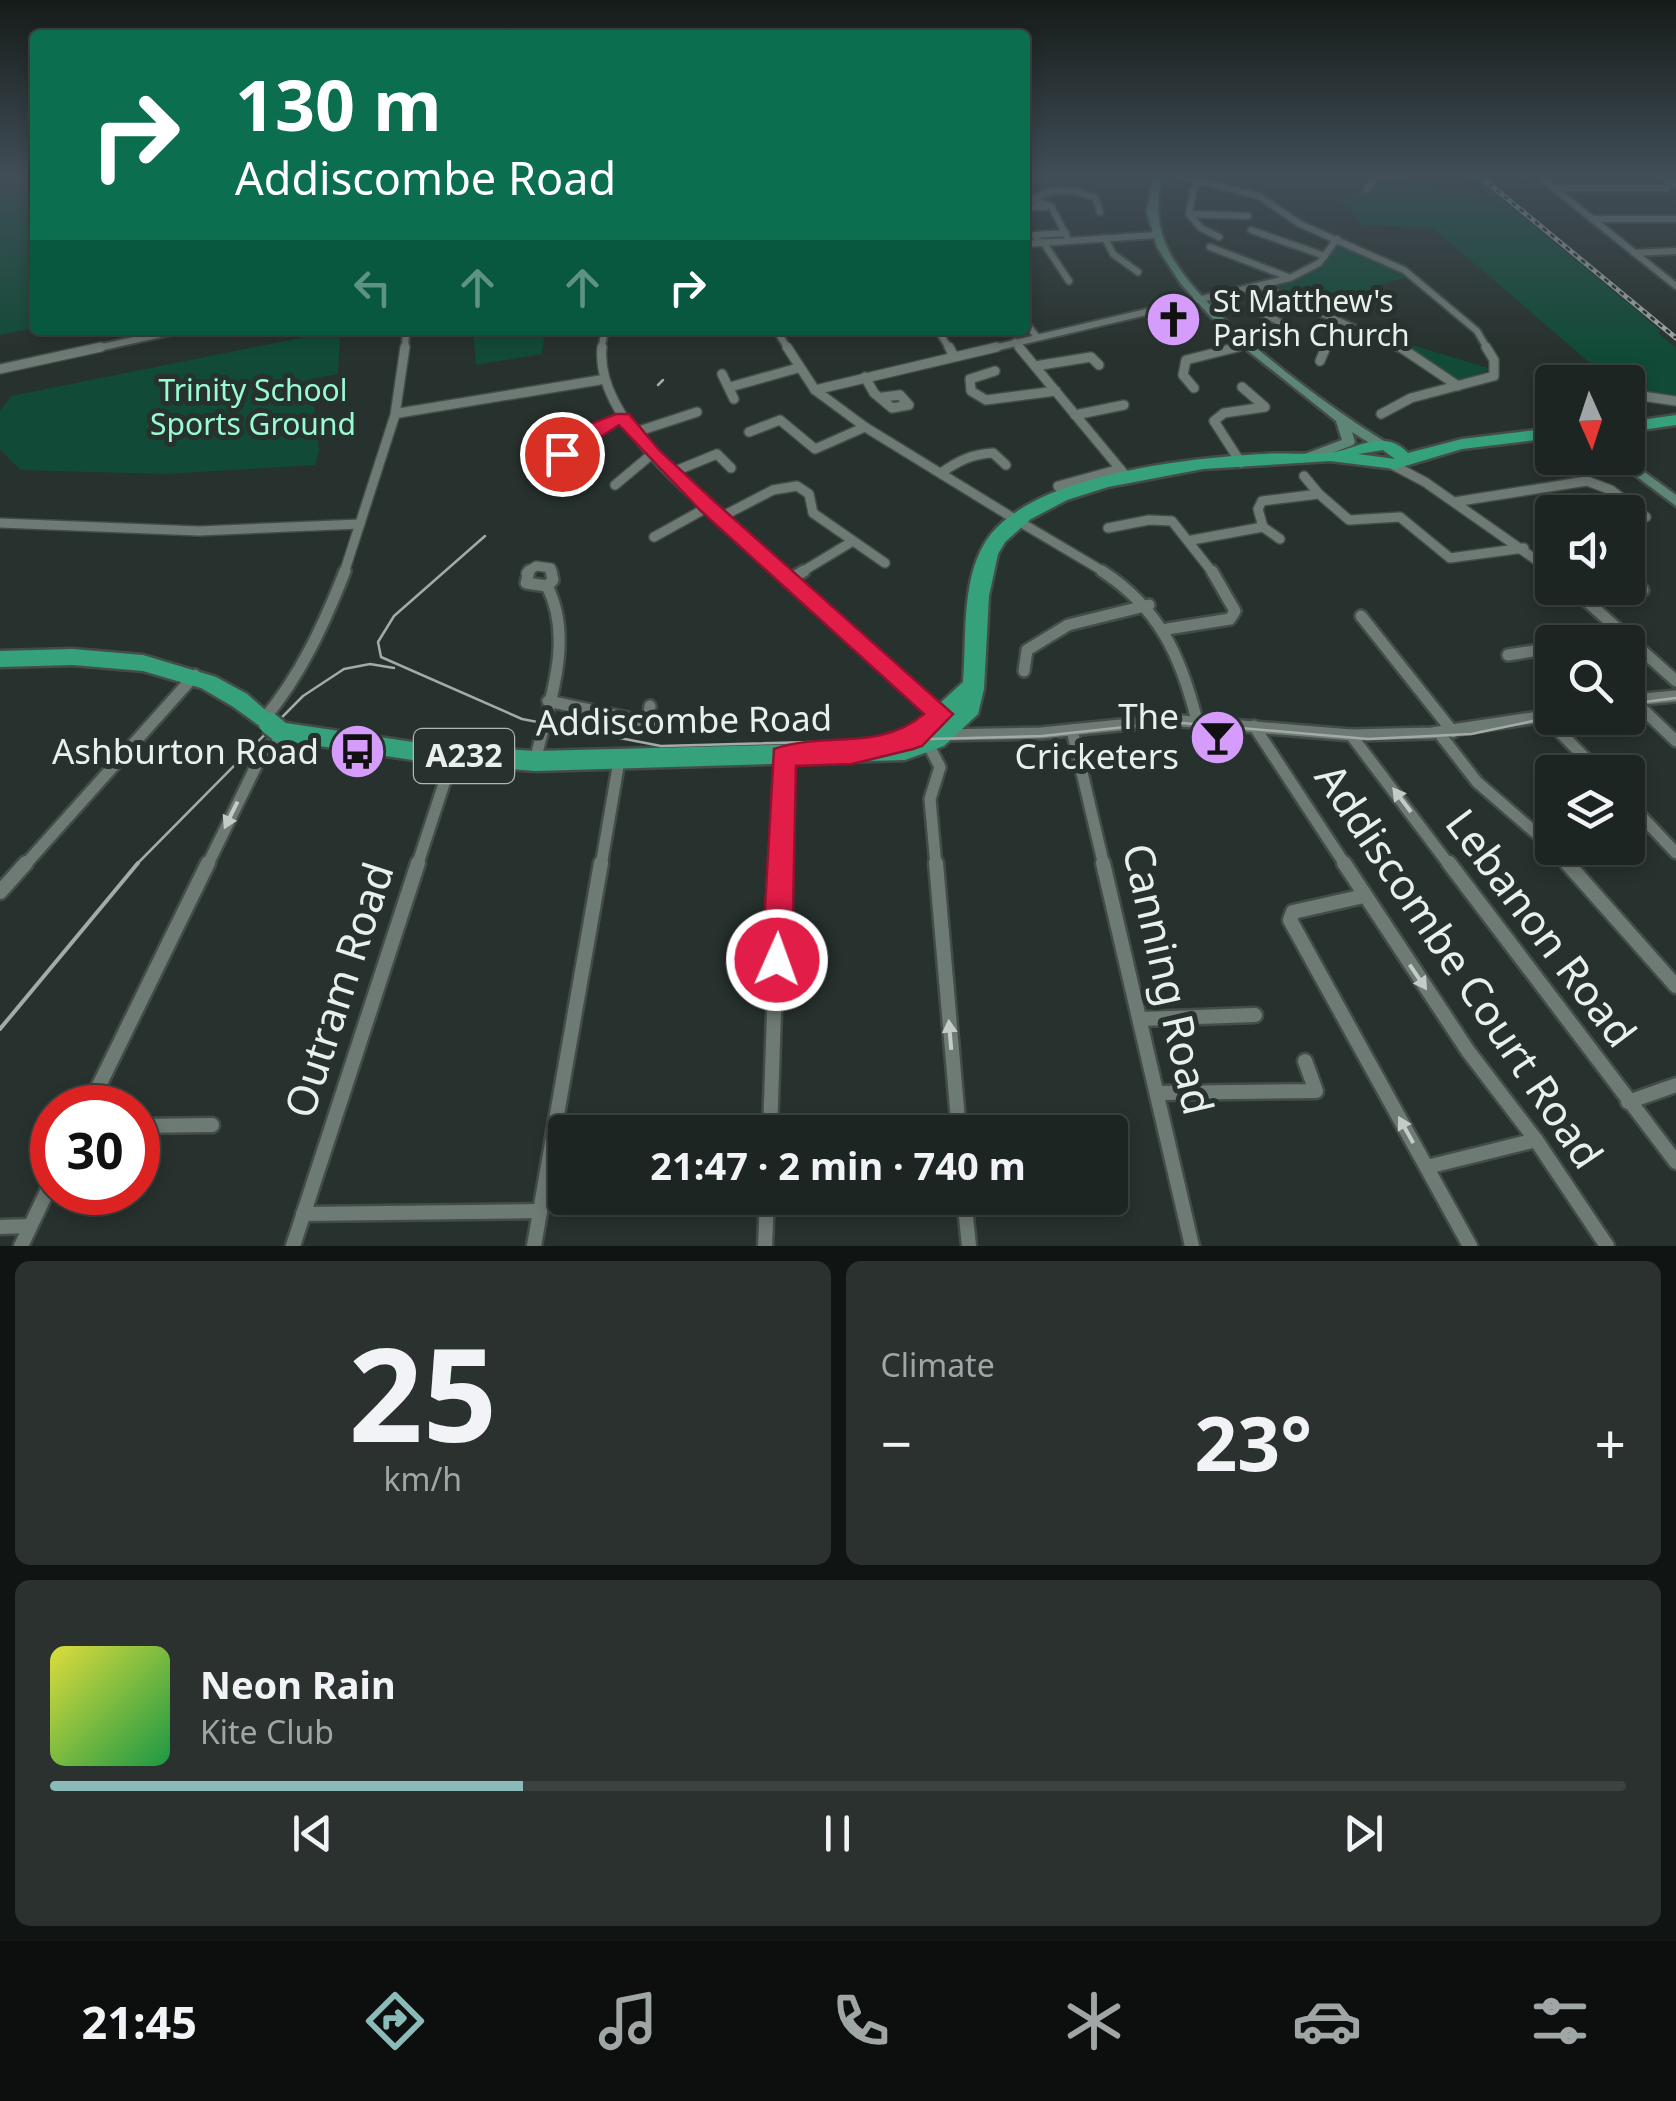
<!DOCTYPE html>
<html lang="en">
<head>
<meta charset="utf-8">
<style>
  body { margin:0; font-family:"Noto Sans",sans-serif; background:#2a312f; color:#f1f3f6; height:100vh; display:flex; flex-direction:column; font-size:38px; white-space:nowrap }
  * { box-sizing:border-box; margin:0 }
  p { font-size:32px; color:#a0a5a5 }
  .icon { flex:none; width:55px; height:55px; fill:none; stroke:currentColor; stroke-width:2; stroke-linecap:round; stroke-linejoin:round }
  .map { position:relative; height:1246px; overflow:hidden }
  .panel { display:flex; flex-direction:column; gap:15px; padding:15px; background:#101413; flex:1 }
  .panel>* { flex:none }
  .top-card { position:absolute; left:30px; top:30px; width:1000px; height:305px; border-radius:10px; box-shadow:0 5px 15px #0003,0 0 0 2px #3b4240; background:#0b6e4f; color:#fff; overflow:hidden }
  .needle { width:65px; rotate:177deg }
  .controls { position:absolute; left:1535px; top:365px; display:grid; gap:20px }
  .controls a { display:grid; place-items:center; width:110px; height:110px; border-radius:10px; background:#1d2522; box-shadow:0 5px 15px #0003,0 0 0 2px #3b4240; font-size:50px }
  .speed { position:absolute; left:30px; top:1085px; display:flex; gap:20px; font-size:50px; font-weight:700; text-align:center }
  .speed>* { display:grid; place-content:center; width:130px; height:130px; border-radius:50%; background:#1d2522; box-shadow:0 5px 15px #0003,0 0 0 2px #3b4240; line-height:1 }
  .speed .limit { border:15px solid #d22; background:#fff; color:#111 }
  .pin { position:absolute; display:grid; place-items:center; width:85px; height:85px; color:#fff; margin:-42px; border:5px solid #fff; border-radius:50%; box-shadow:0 2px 10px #0007 }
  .me { position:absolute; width:110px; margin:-55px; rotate:2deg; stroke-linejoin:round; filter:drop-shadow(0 0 8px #0008) }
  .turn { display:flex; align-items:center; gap:35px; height:210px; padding:0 40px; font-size:45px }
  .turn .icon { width:130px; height:130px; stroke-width:2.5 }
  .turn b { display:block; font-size:70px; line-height:85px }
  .lanes { display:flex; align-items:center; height:95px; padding:0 40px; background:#0003; justify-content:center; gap:50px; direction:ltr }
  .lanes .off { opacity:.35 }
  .big { font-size:75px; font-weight:700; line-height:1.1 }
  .panel .widget { flex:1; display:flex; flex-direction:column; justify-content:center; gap:15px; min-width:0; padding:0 35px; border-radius:15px; background:#2a312f }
  .panel .dial { align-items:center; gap:0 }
  .dial b { font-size:130px; line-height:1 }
  .song { display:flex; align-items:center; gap:30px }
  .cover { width:120px; height:120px; border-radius:15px; background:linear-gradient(135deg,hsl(60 70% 55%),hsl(140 70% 35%)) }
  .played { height:10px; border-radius:5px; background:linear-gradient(90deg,#8bbbb9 30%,#3b4240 30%) }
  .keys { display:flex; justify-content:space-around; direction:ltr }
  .heat { display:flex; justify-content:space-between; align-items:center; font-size:55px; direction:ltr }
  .panel .tiles { flex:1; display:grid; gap:15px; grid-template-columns:1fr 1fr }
  .widget:last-child { grid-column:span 2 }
  .trip { position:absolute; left:548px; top:1115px; width:580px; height:100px; border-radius:10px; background:#1d2522; box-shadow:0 5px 15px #0003,0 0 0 2px #3b4240; font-weight:700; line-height:100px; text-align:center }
  .tabs { display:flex; height:160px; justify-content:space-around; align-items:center; background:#0c0f0e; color:#a0a5a5 }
  .tabs .icon { width:70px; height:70px }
  .tabs .selected { color:#8bbbb9 }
  .tabs b { font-size:45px; color:#f1f3f6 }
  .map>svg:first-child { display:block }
  .green { fill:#114b37 }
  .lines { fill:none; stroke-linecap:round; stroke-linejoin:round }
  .street-far3-casing { stroke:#444c49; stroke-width:10 }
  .street-far2-casing { stroke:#444c49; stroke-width:12 }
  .street-far1-casing { stroke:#444c49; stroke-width:16 }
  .street-casing { stroke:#444c49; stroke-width:19 }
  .secondary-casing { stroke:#444c49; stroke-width:5 }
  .primary-casing { stroke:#444c49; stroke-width:4 }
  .highway-casing { stroke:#444c49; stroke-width:5 }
  .street-far3 { stroke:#6e7a74; stroke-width:6 }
  .street-far2 { stroke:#6e7a74; stroke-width:9 }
  .street-far1 { stroke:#6e7a74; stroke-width:11 }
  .street { stroke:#6e7a74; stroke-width:14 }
  .secondary { fill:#5d8676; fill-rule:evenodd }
  .primary { fill:#4c9279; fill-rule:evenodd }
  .highway { fill:#36a27c; fill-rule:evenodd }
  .tram-far1 { stroke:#a3aaa7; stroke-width:2.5 }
  .tram { stroke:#a3aaa7; stroke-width:4 }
  .rail-casing { stroke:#a3aaa7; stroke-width:5 }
  .rail { stroke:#27312d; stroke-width:2.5; stroke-dasharray:5; stroke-linecap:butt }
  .highway-bridge-casing { stroke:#444c49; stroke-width:26; stroke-linecap:butt }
  .highway-bridge { stroke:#36a27c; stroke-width:21 }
  .oneway { fill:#c4ccc8 }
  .route { fill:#e11d48; stroke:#92132f; stroke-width:2.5 }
  .labels { text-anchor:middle; stroke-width:10; stroke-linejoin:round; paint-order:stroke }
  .far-poi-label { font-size:30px; fill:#e9efec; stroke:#27312d; text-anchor:start }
  .far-park-label { font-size:30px; fill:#99fbd2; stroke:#27312d }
  .shield { fill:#27312d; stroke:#afb6b3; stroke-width:2.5 }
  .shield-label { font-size:32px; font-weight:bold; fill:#e9efec }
  .poi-label { font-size:35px; fill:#e9efec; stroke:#27312d; text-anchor:end }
  .street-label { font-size:35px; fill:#e9efec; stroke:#27312d }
  .near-street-label { font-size:42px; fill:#e9efec; stroke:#27312d }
</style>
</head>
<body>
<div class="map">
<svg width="1676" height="1246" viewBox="0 0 1676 1246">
  <rect width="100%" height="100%" fill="#27312d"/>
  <g class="green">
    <polygon points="1378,177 1406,177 1442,190 1473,189 1500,207 1467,177 1476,177 1661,331 1658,333 1676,348 1676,399 1628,391 1628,382 1612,382 1434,229 1363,225 1342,201 1373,186"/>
    <polygon points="35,184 35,328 0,335 0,192"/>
    <polygon points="1338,241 1410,277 1373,286 1360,305 1340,317 1273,285 1325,264"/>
    <polygon points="340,330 338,374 311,379 319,451 315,465 166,474 20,470 0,449 0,411 11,396"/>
    <polygon points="473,330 545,330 542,354 476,365"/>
    <polygon points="1402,342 1491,369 1458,382"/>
  </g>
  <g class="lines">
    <defs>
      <g id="street-far3">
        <polyline points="1183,177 1259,196 1300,224 1404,270 1477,331 1488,350"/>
        <polyline points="1540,177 1676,286"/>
        <polyline points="1201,180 1193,191 1189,214 1201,228 1219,237"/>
        <polyline points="1554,188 1668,188"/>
        <polyline points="1367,189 1375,177"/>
        <polyline points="1025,197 1051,206 1069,241"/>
        <path d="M1034,199C1054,186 1073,190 1095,197L1100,212"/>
        <polyline points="1025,207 1045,207"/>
        <polyline points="1189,214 1248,216"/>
        <polyline points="1592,219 1676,219"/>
        <polyline points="1251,230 1325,256"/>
        <polyline points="1105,238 1113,254 1138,272"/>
        <polyline points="1043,242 1069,281"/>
        <polyline points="1039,243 1035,235 1066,233"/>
        <polyline points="1025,244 1155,235"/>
        <polyline points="1210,247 1288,277"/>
        <polyline points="1634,253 1676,251"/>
        <polyline points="1261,286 1403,350"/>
        <polyline points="1283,297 1266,305 1262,313 1295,330"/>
        <polyline points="1025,322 1037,337"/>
        <polyline points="776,330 789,350"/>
        <polyline points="938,330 950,350"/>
        <polyline points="866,332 881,330"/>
        <polyline points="1015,342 1021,350"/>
        <polyline points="89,350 179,330"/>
        <polyline points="405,350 406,330"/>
        <polyline points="601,350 605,330"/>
        <polyline points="986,350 1290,278 1319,263 1337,239"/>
        <polyline points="1228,350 1251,344"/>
        <polyline points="1325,350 1345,325"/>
      </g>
      <g id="street-far2">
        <path d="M602,347C593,429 728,523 784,573"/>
        <polyline points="787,347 815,390 865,427 1018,521"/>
        <polyline points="949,347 954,356"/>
        <polyline points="1019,347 1126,476"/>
        <polyline points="1400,347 1458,386"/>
        <polyline points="1320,361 1326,347"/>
        <polyline points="1035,366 1091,357 1099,365"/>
        <polyline points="0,369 101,347"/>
        <polyline points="995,371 970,379 971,391 986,400 1056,391"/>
        <polyline points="722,374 734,399"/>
        <polyline points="865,377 874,393 892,408 909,405 900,395 883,397"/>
        <polyline points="730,387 798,368"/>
        <polyline points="1194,388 1183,375 1186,360 1238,347"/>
        <polyline points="815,390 997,347"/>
        <polyline points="1642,396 1676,401"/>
        <polyline points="399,413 600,380"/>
        <polyline points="1381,414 1411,398 1494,376 1494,360 1486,347"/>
        <polyline points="1075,415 1124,405"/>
        <polyline points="636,432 697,412"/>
        <polyline points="749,432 780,420 815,449 865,427"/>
        <polyline points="561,453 596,428 622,417"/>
        <polyline points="1241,463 1214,421 1224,413 1265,407 1242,387"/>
        <polyline points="1391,464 1425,482 1552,571"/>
        <polyline points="673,472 717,454 731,468"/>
        <path d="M941,473C958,461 972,454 993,453L1006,465"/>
        <polyline points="1304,476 1319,494"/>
        <polyline points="615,485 652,454"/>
        <polyline points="1065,495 1058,486 1120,469"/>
        <polyline points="1454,502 1587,481 1611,490 1646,517"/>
        <polyline points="721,517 773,490 797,486 809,494 813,513 885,563"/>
        <polyline points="0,523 199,531 360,524"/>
        <polyline points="1025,525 1106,573"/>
        <polyline points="1263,527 1280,539"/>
        <polyline points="1108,528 1149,520 1172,521 1213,573"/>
        <polyline points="654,537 708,507"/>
        <polyline points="1192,540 1263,527 1258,509 1262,501 1319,494 1349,520 1400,517 1450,558 1524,548"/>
        <polyline points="344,573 395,415 405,347"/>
        <polyline points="526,573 536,566 551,568 552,573"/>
        <polyline points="800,573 853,541"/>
      </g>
      <g id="street-far1">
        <polyline points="529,571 526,583 547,586"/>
        <polyline points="781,571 942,717"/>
        <path d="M1102,571C1159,608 1181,656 1197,721"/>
        <polyline points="1628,577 1643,590"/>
        <polyline points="792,578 804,571"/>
        <polyline points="547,586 553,580 551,571"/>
        <polyline points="1572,588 1676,681"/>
        <polyline points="1361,616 1453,732"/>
        <polyline points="1167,629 1230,619 1235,611 1212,571"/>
        <polyline points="1593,642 1629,637"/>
        <polyline points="1508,655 1552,648"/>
        <polyline points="1024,671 1027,650 1068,625 1149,605"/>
        <polyline points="1633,700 1676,741"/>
        <polyline points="1633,700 1676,696"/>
        <polyline points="548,701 661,725"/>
        <polyline points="1544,716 1599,772"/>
        <path d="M264,719C301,675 324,624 345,571"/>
        <polyline points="648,722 650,706"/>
        <polyline points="1254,726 1346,866"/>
        <polyline points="1072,730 1104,866"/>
        <polyline points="1439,733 1477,782 1552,847"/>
        <polyline points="941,735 1041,733 1170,720 1351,735 1432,733 1552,715"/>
        <polyline points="1351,735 1450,866"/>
        <polyline points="926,740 940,767 930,799 936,866"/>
        <path d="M535,761C548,705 575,640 547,586"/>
        <polyline points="1628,802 1676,853"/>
        <polyline points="1553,848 1569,866"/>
        <polyline points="24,866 195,675"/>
        <polyline points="207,866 260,758 280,733"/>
        <polyline points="417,866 453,756"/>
        <polyline points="601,866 619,761"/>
        <polyline points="779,866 783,756"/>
      </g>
      <g id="street">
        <polyline points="936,863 959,1132"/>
        <polyline points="1103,863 1192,1246"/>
        <polyline points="1344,863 1468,1051 1536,1140 1607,1246"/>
        <polyline points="1449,863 1676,1162"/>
        <polyline points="1567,863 1676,986"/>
        <polyline points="0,892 26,863"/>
        <polyline points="1364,896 1293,912 1290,920 1470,1246"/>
        <polyline points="1142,1019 1255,1015"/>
        <polyline points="1159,1093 1316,1091 1305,1061"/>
        <polyline points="1628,1102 1676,1085"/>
        <polyline points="88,1108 208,863"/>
        <polyline points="138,1126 212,1125"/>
        <polyline points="770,1132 779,863"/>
        <polyline points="1427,1167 1536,1140"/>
        <polyline points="964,1198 969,1246"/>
        <polyline points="303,1214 540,1211"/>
        <polyline points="0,1227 30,1226"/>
        <polyline points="21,1246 52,1181"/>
        <polyline points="293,1246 418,863"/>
        <polyline points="534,1246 601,863"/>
        <polyline points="765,1246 767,1198"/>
      </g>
      <g id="secondary">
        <path d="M1153,177H1161C1157,202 1156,221 1166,245C1192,308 1325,405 1384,441V447H1376L1352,432L1355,442L1353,445L1310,461H1302V455L1342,440L1336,421L1247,350L1212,318L1181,284L1157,247L1147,212Z"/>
        <polygon points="1612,458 1625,458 1676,495 1676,506"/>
      </g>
      <polygon id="primary" points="1655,177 1667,177 1676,181 1676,188"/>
      <g id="highway">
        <polygon points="1676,415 1676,425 1628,432 1628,422"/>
        <path d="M1552,428V438L1462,449L1395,469L1330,461L1203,469L1108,487L1067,500L1031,519L1005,542L998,554L989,596L984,689L978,714L944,746L905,760L535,771L426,762L279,740L232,706L201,688L143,671L73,665L0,667V651L73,649L143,655L216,677L247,694L279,722L426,744L535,751L892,742L895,734L912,729L963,682C967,636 960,573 991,534C1040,474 1189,458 1263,454C1283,452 1322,456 1339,451C1363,445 1387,430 1408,453L1462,439ZM1383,450L1395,459L1358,454Z"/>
      </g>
    </defs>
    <use href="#street-far3" class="street-far3-casing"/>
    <use href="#street-far2" class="street-far2-casing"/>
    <use href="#street-far1" class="street-far1-casing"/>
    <use href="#street" class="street-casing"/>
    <use href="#secondary" class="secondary-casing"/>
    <use href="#primary" class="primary-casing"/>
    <use href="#highway" class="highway-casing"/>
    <use href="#street-far3" class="street-far3"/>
    <use href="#street-far2" class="street-far2"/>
    <use href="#street-far1" class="street-far1"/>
    <use href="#street" class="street"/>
    <use href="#secondary" class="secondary"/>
    <use href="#primary" class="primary"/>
    <use href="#highway" class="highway"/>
    <g class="tram-far1">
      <polyline points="658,385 663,380"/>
      <polyline points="485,536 394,616 378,642 381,657 522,719 661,746 1042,736 1171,722 1368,739 1471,734 1552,717"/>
      <polyline points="1628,704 1676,698"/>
      <polyline points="135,866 303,696 344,669 370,664 394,668"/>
    </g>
    <polyline class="tram" points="0,1029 138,863"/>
    <defs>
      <polyline id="rail" points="1481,177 1676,338"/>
    </defs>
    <use href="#rail" class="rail-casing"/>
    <use href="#rail" class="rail"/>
    <defs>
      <polyline id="highway-bridge" points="269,723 279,731"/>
    </defs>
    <use href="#highway-bridge" class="highway-bridge-casing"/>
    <use href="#highway-bridge" class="highway-bridge"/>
  </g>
  <defs><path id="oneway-solid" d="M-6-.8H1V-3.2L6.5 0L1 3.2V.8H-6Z" transform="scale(2.5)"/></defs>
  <g class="oneway">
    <use href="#oneway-solid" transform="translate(1402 800) rotate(-127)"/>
    <use href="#oneway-solid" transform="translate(231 815) rotate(116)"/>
    <use href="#oneway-solid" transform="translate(1418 977) rotate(56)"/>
    <use href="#oneway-solid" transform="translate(950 1035) rotate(-95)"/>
    <use href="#oneway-solid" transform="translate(1406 1130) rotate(-119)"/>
  </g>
  <linearGradient id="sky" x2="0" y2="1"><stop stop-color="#151b19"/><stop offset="0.5" stop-color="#414e57"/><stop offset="1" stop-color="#414e57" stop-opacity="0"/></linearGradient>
  <rect width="1676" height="351" fill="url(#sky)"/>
  <path class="route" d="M616,414H629L659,450L715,502L953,714L922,746L913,749L852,764L796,766L792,960L788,971L777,975L766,971L762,960L774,749C825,731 879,752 924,714L701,511L619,425L568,458H555V449L590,424Z"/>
  <defs>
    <symbol id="church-disc" viewBox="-11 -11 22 22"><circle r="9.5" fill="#d59cfb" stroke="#27312d"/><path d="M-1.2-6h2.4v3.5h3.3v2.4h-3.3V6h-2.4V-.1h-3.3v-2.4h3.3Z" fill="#111"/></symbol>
    <symbol id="bar-disc" viewBox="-11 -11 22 22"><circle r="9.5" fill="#d59cfb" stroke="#27312d"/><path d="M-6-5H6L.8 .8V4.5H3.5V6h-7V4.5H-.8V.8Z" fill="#111"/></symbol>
    <symbol id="bus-disc" viewBox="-11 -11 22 22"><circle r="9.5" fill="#d59cfb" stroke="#27312d"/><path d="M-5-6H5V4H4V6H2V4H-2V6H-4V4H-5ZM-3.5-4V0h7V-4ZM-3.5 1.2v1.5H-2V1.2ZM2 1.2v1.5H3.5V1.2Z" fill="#111"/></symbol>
  </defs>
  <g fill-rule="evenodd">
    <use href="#church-disc" x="1142" y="288" width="63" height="63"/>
    <use href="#bar-disc" x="1186" y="706" width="63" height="63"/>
    <use href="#bus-disc" x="326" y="720" width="63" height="63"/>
  </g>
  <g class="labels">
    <g class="far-poi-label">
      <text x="1213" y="312">St Matthew's<tspan x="1213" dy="34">Parish Church</tspan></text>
    </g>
    <g class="far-park-label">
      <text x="253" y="401">Trinity School<tspan x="253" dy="34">Sports Ground</tspan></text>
    </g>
    <rect class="shield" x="414" y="729" width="100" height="54" rx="8"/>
    <g class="shield-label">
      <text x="464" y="767">A232</text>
    </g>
    <g class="poi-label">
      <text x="1179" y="729">The<tspan x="1179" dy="40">Cricketers</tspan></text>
      <text x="319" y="764">Ashburton Road</text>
    </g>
    <g class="street-label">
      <text transform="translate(684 721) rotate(-1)" y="12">Addiscombe Road</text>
    </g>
    <g class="near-street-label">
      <text transform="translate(1541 928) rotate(53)" y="15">Lebanon Road</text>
      <text transform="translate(1459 966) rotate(56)" y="15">Addiscombe Court Road</text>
      <text transform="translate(1168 979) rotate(77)" y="15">Canning Road</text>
      <text transform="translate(339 990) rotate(-72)" y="15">Outram Road</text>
    </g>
  </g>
</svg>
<div class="controls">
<a><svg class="needle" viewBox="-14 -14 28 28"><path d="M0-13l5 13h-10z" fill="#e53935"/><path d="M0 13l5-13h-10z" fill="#a0a5a5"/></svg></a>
<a><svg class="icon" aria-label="sound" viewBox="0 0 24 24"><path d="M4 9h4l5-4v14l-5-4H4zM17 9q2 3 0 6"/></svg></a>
<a><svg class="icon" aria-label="search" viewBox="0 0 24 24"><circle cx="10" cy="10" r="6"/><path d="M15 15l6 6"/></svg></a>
<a><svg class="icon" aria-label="layers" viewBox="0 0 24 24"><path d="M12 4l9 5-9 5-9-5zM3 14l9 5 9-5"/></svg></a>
</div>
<div class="speed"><div class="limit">30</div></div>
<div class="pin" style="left:562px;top:454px;background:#d93025"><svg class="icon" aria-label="arrive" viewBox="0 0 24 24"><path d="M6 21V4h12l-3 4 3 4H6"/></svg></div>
<svg class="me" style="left:777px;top:960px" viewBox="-20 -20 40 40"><circle r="17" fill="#e11d48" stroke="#fff" stroke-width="3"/><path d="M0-11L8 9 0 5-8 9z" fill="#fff"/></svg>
<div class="trip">21:47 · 2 min · 740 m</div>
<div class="top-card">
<div class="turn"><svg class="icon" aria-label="right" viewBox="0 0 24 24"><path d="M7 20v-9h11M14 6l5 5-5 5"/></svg><div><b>130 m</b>Addiscombe Road</div></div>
<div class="lanes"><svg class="icon off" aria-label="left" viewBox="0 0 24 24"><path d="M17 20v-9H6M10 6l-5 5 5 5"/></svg><svg class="icon off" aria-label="ahead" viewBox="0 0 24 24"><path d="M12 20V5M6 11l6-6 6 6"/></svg><svg class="icon off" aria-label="ahead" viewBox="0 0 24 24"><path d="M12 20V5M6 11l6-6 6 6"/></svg><svg class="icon" aria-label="right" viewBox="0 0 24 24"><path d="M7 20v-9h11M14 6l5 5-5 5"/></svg></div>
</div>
</div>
<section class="panel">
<div class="tiles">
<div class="widget dial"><b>25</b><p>km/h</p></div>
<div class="widget"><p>Climate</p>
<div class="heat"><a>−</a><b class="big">23°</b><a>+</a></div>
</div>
<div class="widget">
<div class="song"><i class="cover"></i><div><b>Neon Rain</b><p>Kite Club</p></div></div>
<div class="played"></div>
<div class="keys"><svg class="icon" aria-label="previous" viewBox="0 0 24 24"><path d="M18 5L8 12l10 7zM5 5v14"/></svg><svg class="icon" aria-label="pause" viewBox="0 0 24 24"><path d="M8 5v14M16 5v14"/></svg><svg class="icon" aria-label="next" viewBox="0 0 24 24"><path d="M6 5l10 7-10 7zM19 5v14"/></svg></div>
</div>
</div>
</section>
<nav class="tabs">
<b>21:45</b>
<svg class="icon selected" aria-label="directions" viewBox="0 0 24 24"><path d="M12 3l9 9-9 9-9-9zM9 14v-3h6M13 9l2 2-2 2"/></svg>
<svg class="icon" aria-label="music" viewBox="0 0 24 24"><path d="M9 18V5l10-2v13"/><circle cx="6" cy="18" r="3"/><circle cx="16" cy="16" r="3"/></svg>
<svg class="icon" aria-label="phone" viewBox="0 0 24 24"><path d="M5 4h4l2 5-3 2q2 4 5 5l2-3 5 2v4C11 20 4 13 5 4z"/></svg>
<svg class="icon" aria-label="climate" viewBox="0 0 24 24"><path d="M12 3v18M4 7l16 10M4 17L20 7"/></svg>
<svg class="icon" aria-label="car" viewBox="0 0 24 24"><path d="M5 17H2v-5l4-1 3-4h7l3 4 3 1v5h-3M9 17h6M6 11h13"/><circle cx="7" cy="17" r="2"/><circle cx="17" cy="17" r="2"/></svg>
<svg class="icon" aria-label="filters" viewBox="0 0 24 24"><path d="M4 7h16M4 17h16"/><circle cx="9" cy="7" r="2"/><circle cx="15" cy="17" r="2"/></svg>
</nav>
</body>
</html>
